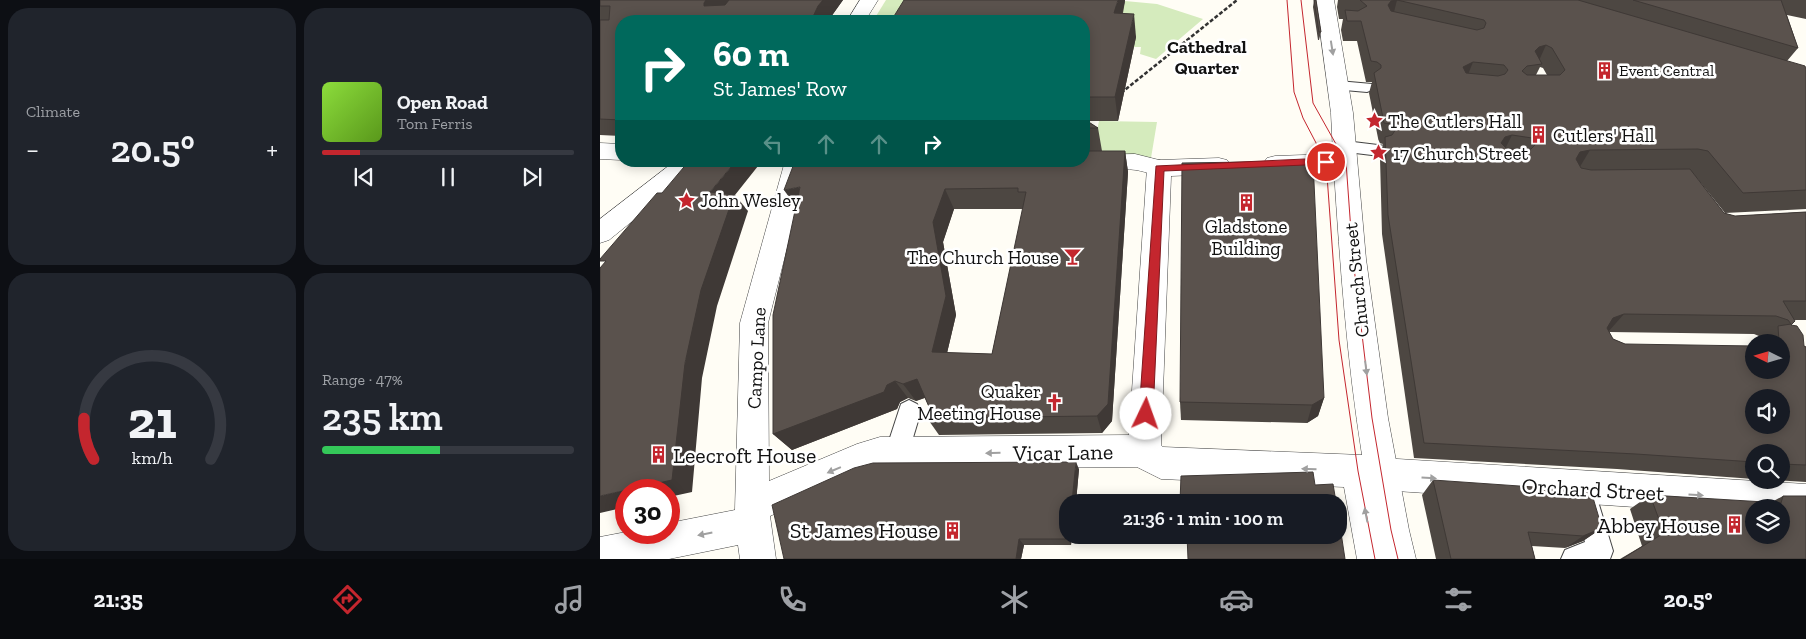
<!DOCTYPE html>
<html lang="en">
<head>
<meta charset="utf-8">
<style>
  body { margin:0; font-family:"Zilla Slab",serif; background:#20242c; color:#f1f3f6; height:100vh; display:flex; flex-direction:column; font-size:19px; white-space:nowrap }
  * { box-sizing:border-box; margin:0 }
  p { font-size:16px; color:#9ea1a6 }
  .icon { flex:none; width:28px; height:28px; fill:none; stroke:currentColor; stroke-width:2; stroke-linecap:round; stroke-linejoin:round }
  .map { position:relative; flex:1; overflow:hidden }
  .side { display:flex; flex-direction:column; gap:8px; padding:8px; background:#0d0f14; width:600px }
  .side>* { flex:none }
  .guide { position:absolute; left:15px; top:15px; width:475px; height:152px; border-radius:20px; box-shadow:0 2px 12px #0003; background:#00695c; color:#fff; overflow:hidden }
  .needle { width:32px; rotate:275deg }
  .tools { position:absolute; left:1145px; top:334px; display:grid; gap:10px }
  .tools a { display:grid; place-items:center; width:45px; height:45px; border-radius:50%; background:#171b24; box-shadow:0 2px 12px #0003; font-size:25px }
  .speed { position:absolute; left:15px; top:479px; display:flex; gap:10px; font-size:25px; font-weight:700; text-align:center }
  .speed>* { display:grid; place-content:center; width:65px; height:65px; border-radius:50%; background:#171b24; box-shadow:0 2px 12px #0003; line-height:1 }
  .speed .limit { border:8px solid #d22; background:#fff; color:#111 }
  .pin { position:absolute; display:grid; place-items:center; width:42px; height:42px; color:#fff; margin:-21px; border:2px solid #fff; border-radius:50%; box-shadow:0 1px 5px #0007 }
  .me { position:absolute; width:55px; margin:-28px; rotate:3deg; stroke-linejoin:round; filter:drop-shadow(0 0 4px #0008) }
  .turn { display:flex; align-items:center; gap:18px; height:105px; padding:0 15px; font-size:22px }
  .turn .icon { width:65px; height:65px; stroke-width:2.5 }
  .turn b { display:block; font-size:35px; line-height:42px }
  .lanes { display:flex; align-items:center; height:48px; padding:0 15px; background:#0003; justify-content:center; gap:25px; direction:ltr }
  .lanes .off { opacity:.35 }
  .big { font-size:38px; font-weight:600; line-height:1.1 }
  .side .tile { flex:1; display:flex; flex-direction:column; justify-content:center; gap:8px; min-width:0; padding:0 18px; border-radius:20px; background:#20242c }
  .side .dial { align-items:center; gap:0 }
  .dial svg { height:130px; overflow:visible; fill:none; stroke:#363941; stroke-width:7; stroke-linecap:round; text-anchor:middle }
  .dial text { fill:#f1f3f6; stroke:none }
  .song { display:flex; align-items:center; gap:15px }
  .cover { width:60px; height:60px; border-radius:8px; background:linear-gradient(135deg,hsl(90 70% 55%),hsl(90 70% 35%)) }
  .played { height:5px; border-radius:2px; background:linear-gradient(90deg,#c4262e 15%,#363941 15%) }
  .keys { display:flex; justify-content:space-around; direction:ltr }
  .heat { display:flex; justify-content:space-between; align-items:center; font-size:28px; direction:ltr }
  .charge { height:8px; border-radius:4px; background:linear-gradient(90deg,#34c759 47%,#363941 0) }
  .side .tiles { flex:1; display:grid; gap:8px; grid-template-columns:repeat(2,1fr) }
  .trip { position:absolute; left:459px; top:494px; width:288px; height:50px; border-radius:20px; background:#171b24; box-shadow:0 2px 12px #0003; font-weight:600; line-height:50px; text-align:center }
  .dock { display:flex; height:80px; justify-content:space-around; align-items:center; background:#090b0e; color:#9ea1a6 }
  .dock .icon { width:35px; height:35px }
  .dock .active { color:#c4262e }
  .dock b { font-size:22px; color:#f1f3f6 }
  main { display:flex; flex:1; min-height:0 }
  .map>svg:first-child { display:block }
  .green { fill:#d5ebbd }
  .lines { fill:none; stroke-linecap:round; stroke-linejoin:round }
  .service-casing { stroke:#444; stroke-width:2 }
  .pedestrian-casing { stroke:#444; stroke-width:1 }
  .minor-casing { stroke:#444; stroke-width:1 }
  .path { stroke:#333; stroke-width:2.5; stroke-dasharray:4 2; stroke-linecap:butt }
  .service { fill:#fff; fill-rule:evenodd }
  .pedestrian { fill:#fff; fill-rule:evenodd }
  .minor { fill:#fff; fill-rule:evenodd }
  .tram { stroke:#c4262e; stroke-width:1 }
  .wall { fill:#4d4742; fill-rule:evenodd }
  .shaded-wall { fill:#3f3936 }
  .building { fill:#5a524d; stroke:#3f3936; fill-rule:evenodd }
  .oneway { fill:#a0a0a0 }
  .route { fill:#c4262e; stroke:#7f191e }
  .labels { text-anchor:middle; stroke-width:5; stroke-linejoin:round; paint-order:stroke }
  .far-poi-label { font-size:16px; fill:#111; stroke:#fff; text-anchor:start }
  .far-quarter-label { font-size:18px; font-weight:bold; fill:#111; stroke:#fff }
  .poi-label { font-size:19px; fill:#111; stroke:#fff; text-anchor:start }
  .street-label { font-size:19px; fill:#111; stroke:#fff }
  .near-street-label { font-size:22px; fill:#111; stroke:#fff }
  .near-poi-label { font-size:22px; fill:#111; stroke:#fff; text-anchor:end }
</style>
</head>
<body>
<main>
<section class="side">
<div class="tiles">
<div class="tile"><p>Climate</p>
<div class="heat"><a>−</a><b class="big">20.5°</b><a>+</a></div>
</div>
<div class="tile">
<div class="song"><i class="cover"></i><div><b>Open Road</b><p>Tom Ferris</p></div></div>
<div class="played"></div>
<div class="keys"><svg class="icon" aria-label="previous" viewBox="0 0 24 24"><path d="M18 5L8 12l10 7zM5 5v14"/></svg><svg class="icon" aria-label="pause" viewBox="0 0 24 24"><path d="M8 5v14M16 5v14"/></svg><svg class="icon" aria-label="next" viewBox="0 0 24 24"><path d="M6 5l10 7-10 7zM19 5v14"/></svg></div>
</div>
<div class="tile dial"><svg viewBox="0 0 100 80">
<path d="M14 69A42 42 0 1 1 86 69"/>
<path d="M14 69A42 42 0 0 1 8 44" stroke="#c4262e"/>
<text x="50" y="56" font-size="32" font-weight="700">21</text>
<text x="50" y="72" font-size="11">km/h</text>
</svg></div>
<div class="tile"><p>Range · 47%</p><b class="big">235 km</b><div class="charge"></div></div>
</div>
</section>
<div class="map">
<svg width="1206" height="559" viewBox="0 0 1206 559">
  <rect width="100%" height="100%" fill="#fffdf5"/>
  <g class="green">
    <polygon points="286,0 326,0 314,21 273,21"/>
    <polygon points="525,1 557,4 603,19 556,59 540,54 541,47 534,47 517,36"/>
    <polygon points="499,121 557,122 551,158 484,158 496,136"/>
  </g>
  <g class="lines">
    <defs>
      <g id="service">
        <polygon points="738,81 772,84 775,87 772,90 767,92 733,89 730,86 733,83"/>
        <polygon points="745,141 786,146 788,150 786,154 780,156 739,151 737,147 739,143"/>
        <polygon points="309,400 317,404 321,411 306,461 297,464 288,461 285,453 301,404"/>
        <polygon points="988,494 997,498 1013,551 1010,559 961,559 965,550 985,542 975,507 979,498"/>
      </g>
      <g id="pedestrian">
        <path d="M535,154L567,162L571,168L567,174C556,177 548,172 536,170C518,167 499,174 481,169L477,163L484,161V156L489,155Z"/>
        <polygon points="781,458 1206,484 1206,518 1181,517 1181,508 1154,508 1154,515 781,490 769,486 764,474 769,462"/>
      </g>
      <g id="minor">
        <polygon points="260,0 278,0 265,21 247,21"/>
        <path d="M716,0H734L753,113L766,259L788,418L809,530L816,559H757L744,487L561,479L537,467L280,469L262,474L170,516L176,559H140L138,545L69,559H0V537L26,532H69V523L135,510L140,323L185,161H209L168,323L169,481L257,444L280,437L529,435L547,168L551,162L559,160L619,158L627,160L631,166L627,172L619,174L571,176L561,445L563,447L762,455C747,361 740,265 734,170L675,172L667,170L663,164L667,158L675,156L733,154L731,113Z"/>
        <polygon points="0,143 21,144 21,160 0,159"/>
        <polygon points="75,161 103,161 99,167 9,240 0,243 0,219"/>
      </g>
    </defs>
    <use href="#service" class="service-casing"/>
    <use href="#pedestrian" class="pedestrian-casing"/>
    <use href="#minor" class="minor-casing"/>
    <polyline class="path" points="521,93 637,0"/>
    <use href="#service" class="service"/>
    <use href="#pedestrian" class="pedestrian"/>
    <use href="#minor" class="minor"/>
    <g class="tram">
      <polyline points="687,0 694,92 703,118 726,162 739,340 758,471 775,559"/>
      <polyline points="701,0 713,103 746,162 753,259 772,418 791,530 798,559"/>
    </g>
  </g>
  <g class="wall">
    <polygon points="0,0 243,0 228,21 21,21 21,136 0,135"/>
    <polygon points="714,0 716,0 721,32 719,40 718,40 713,7"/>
    <path d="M738,0H1206V19L1187,15L1198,48L1187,61L1206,70V209L1125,213L1092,172L1124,213L1135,216L1206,212V320H1194L1191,325L1204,346L1206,347V482L1175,480H1181V452H1154V479L1017,469L814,458L782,234L780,158L783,144L779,143L769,93L772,82H766L757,41H743L741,30L743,19H739L737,7ZM940,67L943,68L947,75H936ZM1009,332L1154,334L1164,338L1158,342H1181L1154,370L1025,344L1013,339Z"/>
    <path d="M525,1L523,13L536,37L518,121H487L498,128L502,151H525L528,172L512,421L502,433L339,435L327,418L333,416L325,398L316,401L308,398L300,402L297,409L192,450L173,434L196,207L484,161V21ZM354,209H423L392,354L347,353L356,315L343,242Z"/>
    <polygon points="724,398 718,416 707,423 581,420 580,402"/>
    <polygon points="479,469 476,502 468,502 468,535 472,535 471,545 424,545 421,559 184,559"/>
    <polygon points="833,480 1002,528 983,541 965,548 932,546 935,559 836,559 822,495"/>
    <polygon points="1050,495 1170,503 1183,496 1206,559 1020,559 1042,546 1030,509"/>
  </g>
  <g class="shaded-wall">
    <polygon points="106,0 130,0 114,20 104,6 104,3"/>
    <polygon points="223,0 243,0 228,21 211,21 218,6"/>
    <polygon points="518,0 525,0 525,1 517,36 514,13"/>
    <polygon points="797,0 792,20 788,5 791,1"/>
    <polygon points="534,14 536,37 518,121 515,97"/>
    <polygon points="946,45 937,65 935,51 939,47"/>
    <polygon points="873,62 865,82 863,67"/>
    <polygon points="912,135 902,155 901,143 905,137"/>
    <polygon points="990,150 978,170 969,172 980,152"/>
    <polygon points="525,151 528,172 512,421 502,433 497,416"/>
    <polygon points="136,161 162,161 135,195 148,211 117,306 102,378 92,492 69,497 69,490 27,490 85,363 110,192"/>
    <polygon points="200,187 198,210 184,190"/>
    <polygon points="345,189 354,209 343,242 356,315 343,370 332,352 333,222"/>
    <polygon points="1024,314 1008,332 997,336 1013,318"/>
    <polygon points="317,379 329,396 316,401 303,384"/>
    <polygon points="295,381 308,398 300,402 297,409 192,450 173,434"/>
    <polygon points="724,398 718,416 707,423 712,405"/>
    <polygon points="476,462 479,469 476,502 472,502"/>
    <polygon points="26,490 26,507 0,513 0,496"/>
    <polygon points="1002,528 983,541 965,548 983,536"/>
    <polygon points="468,535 472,535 471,545 468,539"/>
    <polygon points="419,539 424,545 421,559 416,559"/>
  </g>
  <g class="building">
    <polygon points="0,0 106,0 104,3 104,6 125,5 129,0 223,0 218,6 211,21 21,21 21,120 0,119 0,20 9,20 10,6 0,6"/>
    <polygon points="304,0 518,0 514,13 534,14 515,97 484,97 484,21 291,21"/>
    <polygon points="714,0 716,0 721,32 719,32"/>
    <path d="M760,0H978L1205,66L1206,70V190L1143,193L1108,151L1098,149L990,150L980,152L976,159L981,168L991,170L1090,169L1124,213L1135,216L1206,212V301H1183L1195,321L1191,325L1197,326L1203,335L1204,346L1206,347V465L1181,464V452H1154V462L1036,454L824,443L788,215L785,137L792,135L796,129L792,124L784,123L774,73L781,68V65L777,62L771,61L761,21H747L745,10L758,11L767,6ZM797,0L884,20L886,23L884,28L877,30L791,11L788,5L791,1ZM946,45L952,48L965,70L960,75H927L922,71L927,66L942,64L935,51L939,47ZM873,62L904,65L908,70L905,74L898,76L866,73L863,67ZM912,135L932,138L935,145L931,149L925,151L906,148L901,143L905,137ZM1024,314L1176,316L1188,320L1191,324L1178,326L1179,342H1181V370H1154V346L1025,344L1013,339L1007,328L1013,318ZM1154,398H1181V425H1154Z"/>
    <polygon points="1033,0 1181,0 1198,48"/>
    <polygon points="484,119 498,128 484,128"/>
    <path d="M484,151H525L508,404L497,416L327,418L333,416L317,379L303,384L295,381L287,385L284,392L173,434V315L200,187L184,190L195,161H484ZM418,188V192H426L392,354L332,352L346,296L333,222L345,189Z"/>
    <polygon points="89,161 136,161 110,192 134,195 101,290 85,363 72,480 0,496 0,268 6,261 0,261 0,259 57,193 62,193"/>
    <polygon points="713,161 724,398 712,405 580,402 582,163"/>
    <polygon points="476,462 472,502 468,502 468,539 419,539 416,559 184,559 172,505 254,468 273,463"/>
    <polygon points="713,472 715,485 733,484 736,502 580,502 581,476"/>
    <polygon points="833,480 991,491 1002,528 983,536 928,532 935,559 851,559"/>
    <path d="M1050,495L1181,503L1183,496H1206V559H1022L1064,533ZM1154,508H1181V535H1154Z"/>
    <polygon points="738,513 745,559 588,559 587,535 738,535"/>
  </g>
  <defs><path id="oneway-solid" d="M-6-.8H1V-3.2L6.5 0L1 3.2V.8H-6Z" transform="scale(1.25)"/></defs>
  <g class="oneway">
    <use href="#oneway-solid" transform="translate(732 48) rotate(81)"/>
    <use href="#oneway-solid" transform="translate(766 368) rotate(83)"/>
    <use href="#oneway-solid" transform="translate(393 453) rotate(179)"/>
    <use href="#oneway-solid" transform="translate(709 469) rotate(-178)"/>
    <use href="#oneway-solid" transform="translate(234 470) rotate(157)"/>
    <use href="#oneway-solid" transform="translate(829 478) rotate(4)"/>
    <use href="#oneway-solid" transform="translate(1096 495) rotate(3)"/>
    <use href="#oneway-solid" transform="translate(766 515) rotate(-101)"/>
    <use href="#oneway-solid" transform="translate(105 534) rotate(169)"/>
  </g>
  <polygon class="route" points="726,158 731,162 729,164 564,171 553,414 551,418 546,420 541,418 539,414 556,166"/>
  <defs>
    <symbol id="building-bare" viewBox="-9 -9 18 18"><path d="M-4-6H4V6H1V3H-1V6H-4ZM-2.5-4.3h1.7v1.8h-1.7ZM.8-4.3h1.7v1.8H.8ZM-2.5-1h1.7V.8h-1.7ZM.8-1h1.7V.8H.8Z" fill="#c4262e" stroke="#fff" stroke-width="2.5" paint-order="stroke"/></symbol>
    <symbol id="sight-bare" viewBox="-9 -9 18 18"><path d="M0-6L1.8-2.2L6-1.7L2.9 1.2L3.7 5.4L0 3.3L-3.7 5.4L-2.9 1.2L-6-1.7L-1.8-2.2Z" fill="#c4262e" stroke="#fff" stroke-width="2.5" paint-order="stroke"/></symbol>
    <symbol id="bar-bare" viewBox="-9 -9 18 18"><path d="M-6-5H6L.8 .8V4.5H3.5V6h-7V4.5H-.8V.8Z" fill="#c4262e" stroke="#fff" stroke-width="2.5" paint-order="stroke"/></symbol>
    <symbol id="church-bare" viewBox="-9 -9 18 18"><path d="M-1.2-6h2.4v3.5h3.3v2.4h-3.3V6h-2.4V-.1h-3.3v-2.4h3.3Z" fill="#c4262e" stroke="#fff" stroke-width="2.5" paint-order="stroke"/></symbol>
  </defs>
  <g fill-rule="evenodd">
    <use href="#building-bare" x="992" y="58" width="25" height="25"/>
    <use href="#sight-bare" x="762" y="108" width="25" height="25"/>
    <use href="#building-bare" x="926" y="122" width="25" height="25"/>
    <use href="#sight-bare" x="766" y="140" width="25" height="25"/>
    <use href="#sight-bare" x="74" y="188" width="25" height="25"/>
    <use href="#building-bare" x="634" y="190" width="25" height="25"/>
    <use href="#bar-bare" x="460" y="244" width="25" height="25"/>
    <use href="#church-bare" x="442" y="390" width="25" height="25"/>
    <use href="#building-bare" x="46" y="442" width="25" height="25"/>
    <use href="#building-bare" x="1122" y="512" width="25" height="25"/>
    <use href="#building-bare" x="340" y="518" width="25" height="25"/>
  </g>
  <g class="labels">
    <g class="far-poi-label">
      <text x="1019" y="76">Event Central</text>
    </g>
    <g class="far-quarter-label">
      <text x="607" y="53">Cathedral<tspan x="607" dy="21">Quarter</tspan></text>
    </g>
    <g class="poi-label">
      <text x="788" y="128">The Cutlers Hall</text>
      <text x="953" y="142">Cutlers' Hall</text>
      <text x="793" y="160">17 Church Street</text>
      <text x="100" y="207">John Wesley</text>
      <text x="646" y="233" text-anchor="middle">Gladstone<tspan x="646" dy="22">Building</tspan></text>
      <text x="459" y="264" text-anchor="end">The Church House</text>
      <text x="441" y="398" text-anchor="end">Quaker<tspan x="441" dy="22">Meeting House</tspan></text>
    </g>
    <g class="street-label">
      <text transform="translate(756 280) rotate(-96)" y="7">Church Street</text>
      <text transform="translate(156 358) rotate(-87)" y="7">Campo Lane</text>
    </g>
    <g class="near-street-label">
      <text transform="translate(463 452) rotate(-1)" y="8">Vicar Lane</text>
      <text transform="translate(993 489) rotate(3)" y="8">Orchard Street</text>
    </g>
    <g class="near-poi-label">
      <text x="73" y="463" text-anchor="start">Leecroft House</text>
      <text x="1120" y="533">Abbey House</text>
      <text x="338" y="538">St James House</text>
    </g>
  </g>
</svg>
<div class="tools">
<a><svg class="needle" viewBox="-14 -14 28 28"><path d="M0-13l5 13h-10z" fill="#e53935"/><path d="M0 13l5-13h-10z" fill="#9ea1a6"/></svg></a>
<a><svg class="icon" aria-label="sound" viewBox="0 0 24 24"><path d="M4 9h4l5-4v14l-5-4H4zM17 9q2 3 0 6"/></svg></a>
<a><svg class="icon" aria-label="search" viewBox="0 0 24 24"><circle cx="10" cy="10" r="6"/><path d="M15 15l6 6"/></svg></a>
<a><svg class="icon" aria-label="layers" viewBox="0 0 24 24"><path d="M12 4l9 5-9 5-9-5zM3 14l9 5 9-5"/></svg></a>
</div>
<div class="speed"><div class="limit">30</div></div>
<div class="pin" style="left:726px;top:162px;background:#d93025"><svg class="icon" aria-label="arrive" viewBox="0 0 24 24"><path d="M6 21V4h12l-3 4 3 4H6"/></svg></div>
<svg class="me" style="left:546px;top:414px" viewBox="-20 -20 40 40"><circle r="19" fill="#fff"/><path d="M0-13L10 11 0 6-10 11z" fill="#c4262e"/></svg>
<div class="trip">21:36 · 1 min · 100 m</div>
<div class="guide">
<div class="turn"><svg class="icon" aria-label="right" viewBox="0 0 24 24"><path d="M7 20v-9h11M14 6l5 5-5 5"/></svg><div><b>60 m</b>St James' Row</div></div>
<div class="lanes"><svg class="icon off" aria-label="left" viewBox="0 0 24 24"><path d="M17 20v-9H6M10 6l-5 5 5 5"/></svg><svg class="icon off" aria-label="ahead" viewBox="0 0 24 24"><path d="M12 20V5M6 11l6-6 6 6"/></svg><svg class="icon off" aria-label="ahead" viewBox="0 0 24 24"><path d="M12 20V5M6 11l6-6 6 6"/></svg><svg class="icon" aria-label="right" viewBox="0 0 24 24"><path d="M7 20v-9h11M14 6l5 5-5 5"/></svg></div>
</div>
</div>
</main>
<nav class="dock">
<b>21:35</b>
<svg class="icon active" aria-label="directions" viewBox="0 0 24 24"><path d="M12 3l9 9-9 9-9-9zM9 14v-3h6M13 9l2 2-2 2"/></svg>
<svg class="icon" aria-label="music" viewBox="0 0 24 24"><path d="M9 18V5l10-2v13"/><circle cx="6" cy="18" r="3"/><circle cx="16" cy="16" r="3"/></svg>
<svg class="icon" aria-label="phone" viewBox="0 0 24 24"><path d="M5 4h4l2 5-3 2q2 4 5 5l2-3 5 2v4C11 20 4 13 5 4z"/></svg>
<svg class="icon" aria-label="climate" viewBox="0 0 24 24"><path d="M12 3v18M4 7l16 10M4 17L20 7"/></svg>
<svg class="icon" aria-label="car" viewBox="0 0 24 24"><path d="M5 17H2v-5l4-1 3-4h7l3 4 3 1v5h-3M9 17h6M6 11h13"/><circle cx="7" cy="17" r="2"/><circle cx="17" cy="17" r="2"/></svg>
<svg class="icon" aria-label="filters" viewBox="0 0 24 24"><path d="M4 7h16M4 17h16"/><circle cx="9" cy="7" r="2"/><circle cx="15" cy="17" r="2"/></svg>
<b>20.5°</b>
</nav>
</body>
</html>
